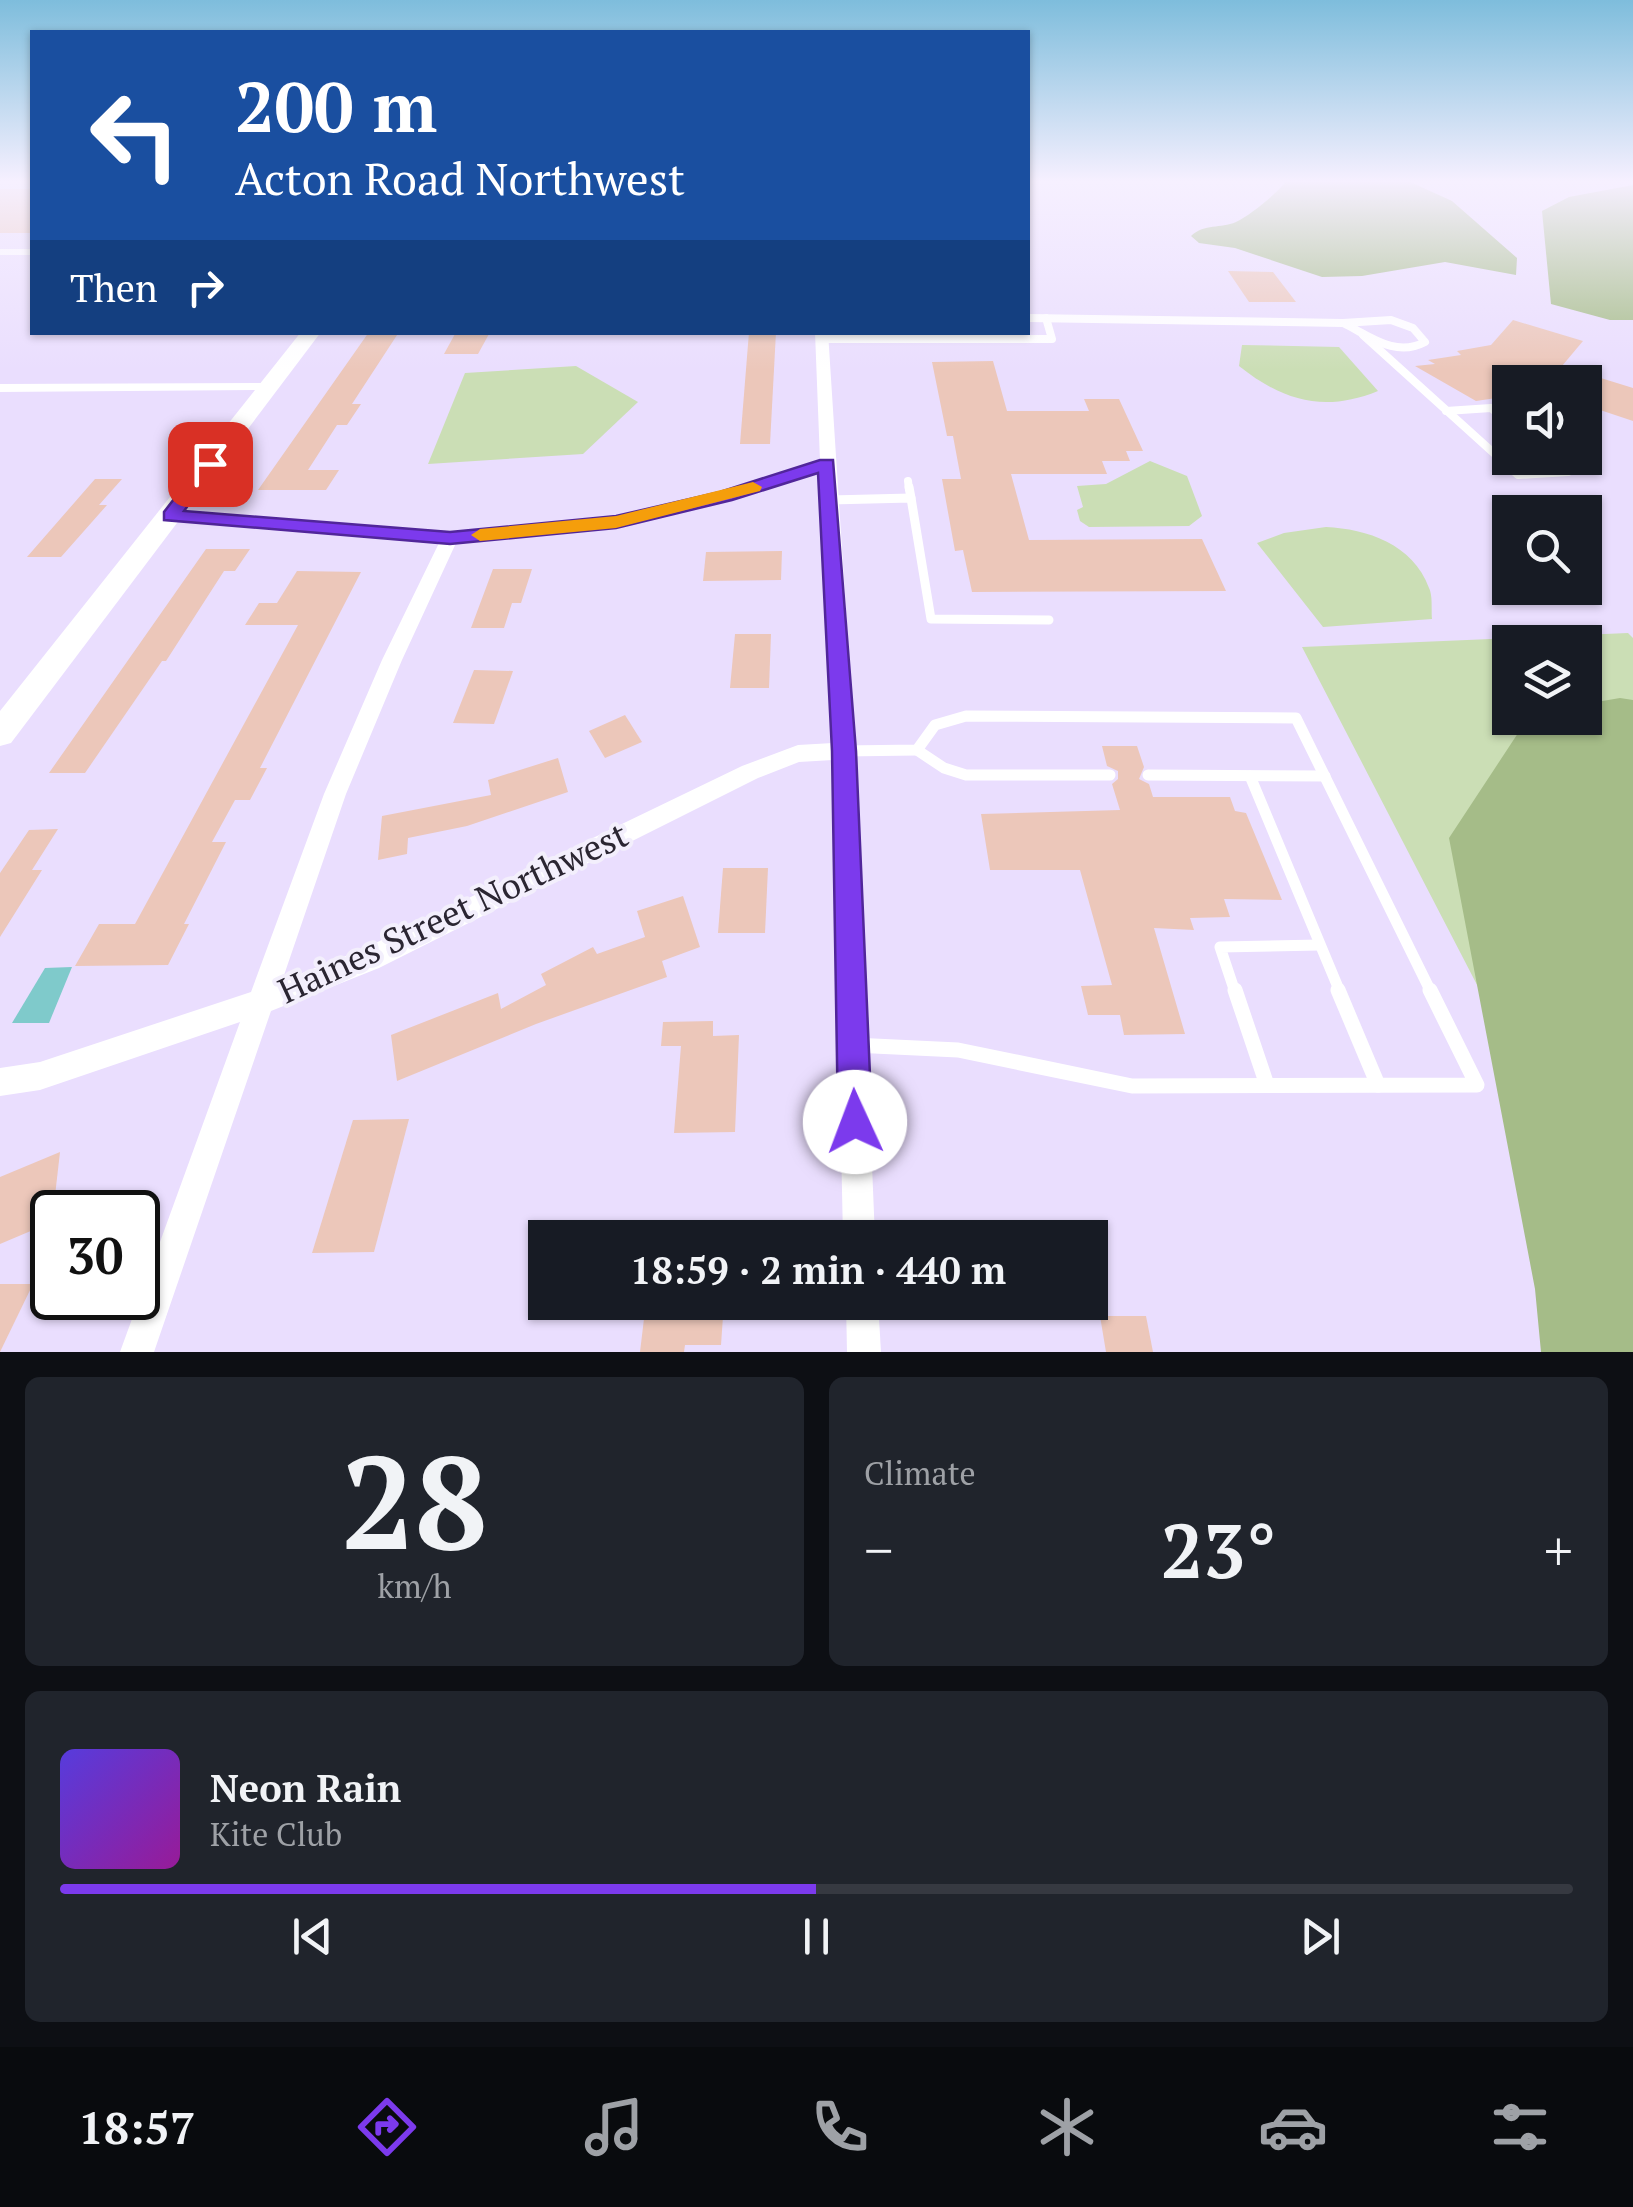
<!DOCTYPE html>
<html lang="en">
<head>
<meta charset="utf-8">
<style>
  body { margin:0; font-family:"PT Serif",serif; background:#20242c; color:#f1f3f6; height:100vh; display:flex; flex-direction:column; font-size:38px; white-space:nowrap }
  * { box-sizing:border-box; margin:0 }
  p { font-size:32px; color:#9ea1a6 }
  .icon { flex:none; width:55px; height:55px; fill:none; stroke:currentColor; stroke-width:2; stroke-linecap:round; stroke-linejoin:round }
  .map { position:relative; height:1352px; overflow:hidden }
  .details { display:flex; flex-direction:column; gap:25px; padding:25px; background:#0d0f14; flex:1 }
  .details>* { flex:none }
  .top-card { position:absolute; left:30px; top:30px; width:1000px; height:305px; border-radius:0px; box-shadow:0 2px 8px #0004; background:#1a4fa0; color:#fff; overflow:hidden }
  .tools { position:absolute; left:1492px; top:365px; display:grid; gap:20px }
  .tools a { display:grid; place-items:center; width:110px; height:110px; border-radius:0px; background:#171b24; box-shadow:0 2px 8px #0004; font-size:50px }
  .speed { position:absolute; left:30px; top:1190px; display:flex; gap:20px; font-size:50px; font-weight:700; text-align:center }
  .speed>* { display:grid; place-content:center; width:130px; height:130px; border-radius:50%; background:#171b24; box-shadow:0 2px 8px #0004; line-height:1 }
  .speed .limit { border:5px solid #111; border-radius:15px; background:#fff; color:#111 }
  .pin { position:absolute; display:grid; place-items:center; width:85px; height:85px; color:#fff; margin:-42px; border-radius:20px; box-shadow:0 5px 15px #0006 }
  .me { position:absolute; width:110px; margin:-55px; rotate:358deg; stroke-linejoin:round; filter:drop-shadow(0 0 8px #0008) }
  .turn { display:flex; align-items:center; gap:35px; height:210px; padding:0 40px; font-size:45px }
  .turn .icon { width:130px; height:130px; stroke-width:2.5 }
  .turn b { display:block; font-size:70px; line-height:85px }
  .then { display:flex; align-items:center; height:95px; padding:0 40px; background:#0003; gap:20px; font-size:38px }
  .big { font-size:75px; font-weight:700; line-height:1.1 }
  .details .widget { flex:1; display:flex; flex-direction:column; justify-content:center; gap:15px; min-width:0; padding:0 35px; border-radius:15px; background:#20242c }
  .details .dial { align-items:center; gap:0 }
  .dial b { font-size:130px; line-height:1 }
  .song { display:flex; align-items:center; gap:30px }
  .cover { width:120px; height:120px; border-radius:15px; background:linear-gradient(135deg,hsl(250 70% 55%),hsl(300 70% 35%)) }
  .played { height:10px; border-radius:5px; background:linear-gradient(90deg,#7c3aed 50%,#363941 50%) }
  .keys { display:flex; justify-content:space-around; direction:ltr }
  .heat { display:flex; justify-content:space-between; align-items:center; font-size:55px; direction:ltr }
  .details .tiles { flex:1; display:grid; gap:25px; grid-template-columns:1fr 1fr }
  .widget:last-child { grid-column:span 2 }
  .trip { position:absolute; left:528px; top:1220px; width:580px; height:100px; border-radius:0px; background:#171b24; box-shadow:0 2px 8px #0004; font-weight:700; line-height:100px; text-align:center }
  .tab-bar { display:flex; height:160px; justify-content:space-around; align-items:center; background:#090b0e; color:#9ea1a6 }
  .tab-bar .icon { width:70px; height:70px }
  .tab-bar .on { color:#7c3aed }
  .tab-bar b { font-size:45px; color:#f1f3f6 }
  .map>svg:first-child { display:block }
  .green { fill:#cbdeb5; fill-rule:evenodd }
  .forest { fill:#a5bc88 }
  .water { fill:#7fcacb }
  .building { fill:#ecc7ba }
  .lines { fill:none; stroke-linecap:round; stroke-linejoin:round }
  .lane-far3 { stroke:#fff; stroke-width:8 }
  .lane-far2 { stroke:#fff; stroke-width:9 }
  .lane-far1 { stroke:#fff; stroke-width:11 }
  .lane { stroke:#fff; stroke-width:15 }
  .street { fill:#fff; fill-rule:evenodd }
  .secondary { fill:#fff; fill-rule:evenodd }
  .route { fill:#7c3aed; stroke:#51269a; stroke-width:2.5 }
  .slow { fill:#f59e0b }
  .labels { text-anchor:middle; stroke-width:8; stroke-linejoin:round; paint-order:stroke }
  .near-street-label { font-size:35px; fill:#2b2632; stroke:#f3effc }
</style>
</head>
<body>
<div class="map">
<svg width="1633" height="1352" viewBox="0 0 1633 1352">
  <rect width="100%" height="100%" fill="#eadefe"/>
  <g class="green">
    <path d="M1242,345L1339,347L1378,391C1324,413 1283,401 1239,366Z"/>
    <polygon points="576,366 638,402 583,454 428,464 465,373"/>
    <polygon points="1150,461 1187,476 1202,516 1189,526 1089,527 1080,521 1077,510 1083,507 1077,486 1106,484"/>
    <path d="M1326,527C1367,529 1413,544 1429,588C1433,596 1431,610 1432,619L1323,627L1257,543L1284,533Z"/>
    <path d="M1628,633L1633,638V1257H1618L1302,647ZM1510,642H1585V718H1510Z"/>
  </g>
  <g class="forest">
    <path d="M1286,181H1408L1452,201L1517,258L1516,275L1445,262L1362,276L1322,277L1235,248L1199,243L1191,236C1205,223 1220,229 1236,222C1249,216 1279,192 1286,181Z"/>
    <polygon points="1633,185 1633,320 1610,320 1551,304 1542,211 1569,197"/>
    <polygon points="1620,698 1633,700 1633,1352 1541,1352 1535,1289 1449,838 1528,718 1585,718 1585,704"/>
  </g>
  <polygon class="water" points="72,967 49,1023 12,1023 45,968"/>
  <g class="building">
    <rect x="0" y="189" width="32" height="44"/>
    <polygon points="1228,271 1273,272 1296,302 1249,302"/>
    <polygon points="1513,320 1583,341 1562,366 1633,388 1633,421 1585,405 1585,382 1510,382 1510,396 1476,401 1415,366 1435,364 1428,360 1461,355 1457,351 1491,345"/>
    <polygon points="369,332 399,332 352,404 361,404 347,425 337,425 308,470 339,470 326,490 258,490"/>
    <polygon points="749,332 776,332 770,444 740,444"/>
    <polygon points="455,334 489,334 478,354 444,354"/>
    <polygon points="993,361 1007,411 1089,411 1084,399 1119,399 1143,451 1126,451 1130,461 1102,461 1107,474 1011,474 1029,540 1202,539 1226,591 972,592 963,550 955,551 942,479 961,479 953,436 947,436 932,362"/>
    <polygon points="95,479 122,479 99,505 107,505 61,557 27,557"/>
    <polygon points="206,549 250,549 235,571 224,571 166,661 162,661 85,773 49,773"/>
    <polygon points="782,551 781,580 703,581 706,552"/>
    <polygon points="493,569 532,569 521,603 512,603 504,628 471,628"/>
    <polygon points="297,571 361,572 260,768 267,768 250,800 235,800 212,842 226,842 184,924 189,924 168,965 75,966 99,924 135,924 298,625 245,625 259,603 277,603"/>
    <polygon points="735,634 771,634 769,688 730,688"/>
    <polygon points="474,670 513,671 494,724 453,723"/>
    <polygon points="625,715 642,742 605,758 589,731"/>
    <polygon points="1102,746 1137,746 1144,767 1139,779 1149,784 1153,797 1230,797 1235,811 1246,813 1282,900 1224,899 1230,917 1190,918 1194,930 1154,928 1185,1034 1124,1035 1120,1015 1088,1015 1081,986 1112,985 1080,870 990,870 981,814 1120,810 1112,784 1118,779 1118,771 1107,766"/>
    <polygon points="558,758 568,792 467,826 408,838 407,854 378,860 382,816 491,795 488,780"/>
    <polygon points="58,829 32,870 42,870 0,937 0,873 29,830"/>
    <polygon points="723,868 768,868 765,933 718,933"/>
    <polygon points="683,896 700,947 662,961 667,977 536,1024 397,1081 391,1035 498,993 501,1009 546,985 541,974 593,947 597,954 645,937 637,911"/>
    <polygon points="713,1021 713,1036 739,1035 735,1132 674,1133 681,1046 661,1046 663,1022"/>
    <polygon points="409,1119 374,1252 312,1253 353,1120"/>
    <polygon points="60,1152 52,1222 0,1244 0,1177"/>
    <polygon points="0,1284 33,1284 0,1352"/>
    <polygon points="646,1302 724,1302 721,1345 685,1345 684,1352 640,1352"/>
    <polygon points="1100,1316 1146,1316 1153,1352 1106,1352"/>
  </g>
  <g class="lines">
    <g class="lane-far3">
      <path d="M1391,320L1413,328L1425,342C1395,358 1370,336 1343,323Z"/>
      <polyline points="1363,335 1518,475 1568,472 1550,458"/>
      <polyline points="821,339 1052,339 1046,318"/>
      <polyline points="1446,411 1491,408 1510,424"/>
      <polyline points="908,481 909,489"/>
    </g>
    <g class="lane-far2">
      <polyline points="909,487 911,498"/>
      <polyline points="830,500 911,498 931,619 1049,620"/>
    </g>
    <g class="lane-far1">
      <polyline points="917,750 944,768 966,775 1110,775"/>
      <polyline points="844,751 917,750 935,725 966,716 1296,718 1431,992"/>
      <polyline points="1148,775 1325,776"/>
      <polyline points="1250,776 1340,992"/>
      <polyline points="1235,992 1220,947 1319,945"/>
    </g>
    <g class="lane">
      <polyline points="1235,990 1267,1085"/>
      <polyline points="1338,990 1378,1085"/>
      <polyline points="853,1045 958,1050 1132,1086 1477,1085 1430,990"/>
    </g>
    <g class="street">
      <rect x="0" y="249" width="32" height="6"/>
      <polygon points="1028,314 1343,319 1349,323 1343,327 1028,322"/>
      <path d="M815,332H828L855,751L875,1238H843L833,760L799,762L758,778L379,968L271,1011L154,1352H120L240,1022L40,1090L0,1096V1068L40,1062L251,992L324,794L382,660L439,543L171,521L163,516L165,512L450,533L616,517L721,492L820,461ZM821,471L833,743L798,745L742,766L361,950L282,981L346,794L402,660L456,543L616,527L732,499Z"/>
      <polygon points="275,383 275,389 270,390 0,392 0,384"/>
      <polygon points="846,1302 878,1302 881,1352 847,1352"/>
    </g>
    <polygon class="secondary" points="301,332 321,332 11,743 0,746 0,711"/>
  </g>
  <linearGradient id="sky" x2="0" y2="1"><stop stop-color="#7ebddc"/><stop offset="0.49" stop-color="#f6f0ff"/><stop offset="1" stop-color="#f6f0ff" stop-opacity="0"/></linearGradient>
  <rect width="1633" height="370" fill="url(#sky)"/>
  <polygon class="route" points="210,458 219,464 184,511 450,532 616,516 720,492 820,460 833,460 856,751 872,1122 867,1133 855,1138 843,1133 838,1122 832,751 818,473 732,500 616,528 450,544 164,520 164,512 204,460"/>
  <polygon class="slow" points="753,482 762,487 760,491 616,528 480,541 471,535 480,529 616,516"/>
  <g class="labels">
    <g class="near-street-label">
      <text transform="translate(453 913) rotate(-25)" y="12">Haines Street Northwest</text>
    </g>
  </g>
</svg>
<div class="tools">
<a><svg class="icon" aria-label="sound" viewBox="0 0 24 24"><path d="M4 9h4l5-4v14l-5-4H4zM17 9q2 3 0 6"/></svg></a>
<a><svg class="icon" aria-label="search" viewBox="0 0 24 24"><circle cx="10" cy="10" r="6"/><path d="M15 15l6 6"/></svg></a>
<a><svg class="icon" aria-label="layers" viewBox="0 0 24 24"><path d="M12 4l9 5-9 5-9-5zM3 14l9 5 9-5"/></svg></a>
</div>
<div class="speed"><div class="limit">30</div></div>
<div class="pin" style="left:210px;top:464px;background:#d93025"><svg class="icon" aria-label="arrive" viewBox="0 0 24 24"><path d="M6 21V4h12l-3 4 3 4H6"/></svg></div>
<svg class="me" style="left:855px;top:1122px" viewBox="-20 -20 40 40"><circle r="19" fill="#fff"/><path d="M0-13L10 11 0 6-10 11z" fill="#7c3aed"/></svg>
<div class="trip">18:59 · 2 min · 440 m</div>
<div class="top-card">
<div class="turn"><svg class="icon" aria-label="left" viewBox="0 0 24 24"><path d="M17 20v-9H6M10 6l-5 5 5 5"/></svg><div><b>200 m</b>Acton Road Northwest</div></div>
<div class="then">Then<svg class="icon" aria-label="right" viewBox="0 0 24 24"><path d="M7 20v-9h11M14 6l5 5-5 5"/></svg></div>
</div>
</div>
<section class="details">
<div class="tiles">
<div class="widget dial"><b>28</b><p>km/h</p></div>
<div class="widget"><p>Climate</p>
<div class="heat"><a>−</a><b class="big">23°</b><a>+</a></div>
</div>
<div class="widget">
<div class="song"><i class="cover"></i><div><b>Neon Rain</b><p>Kite Club</p></div></div>
<div class="played"></div>
<div class="keys"><svg class="icon" aria-label="previous" viewBox="0 0 24 24"><path d="M18 5L8 12l10 7zM5 5v14"/></svg><svg class="icon" aria-label="pause" viewBox="0 0 24 24"><path d="M8 5v14M16 5v14"/></svg><svg class="icon" aria-label="next" viewBox="0 0 24 24"><path d="M6 5l10 7-10 7zM19 5v14"/></svg></div>
</div>
</div>
</section>
<nav class="tab-bar">
<b>18:57</b>
<svg class="icon on" aria-label="directions" viewBox="0 0 24 24"><path d="M12 3l9 9-9 9-9-9zM9 14v-3h6M13 9l2 2-2 2"/></svg>
<svg class="icon" aria-label="music" viewBox="0 0 24 24"><path d="M9 18V5l10-2v13"/><circle cx="6" cy="18" r="3"/><circle cx="16" cy="16" r="3"/></svg>
<svg class="icon" aria-label="phone" viewBox="0 0 24 24"><path d="M5 4h4l2 5-3 2q2 4 5 5l2-3 5 2v4C11 20 4 13 5 4z"/></svg>
<svg class="icon" aria-label="climate" viewBox="0 0 24 24"><path d="M12 3v18M4 7l16 10M4 17L20 7"/></svg>
<svg class="icon" aria-label="car" viewBox="0 0 24 24"><path d="M5 17H2v-5l4-1 3-4h7l3 4 3 1v5h-3M9 17h6M6 11h13"/><circle cx="7" cy="17" r="2"/><circle cx="17" cy="17" r="2"/></svg>
<svg class="icon" aria-label="filters" viewBox="0 0 24 24"><path d="M4 7h16M4 17h16"/><circle cx="9" cy="7" r="2"/><circle cx="15" cy="17" r="2"/></svg>
</nav>
</body>
</html>
